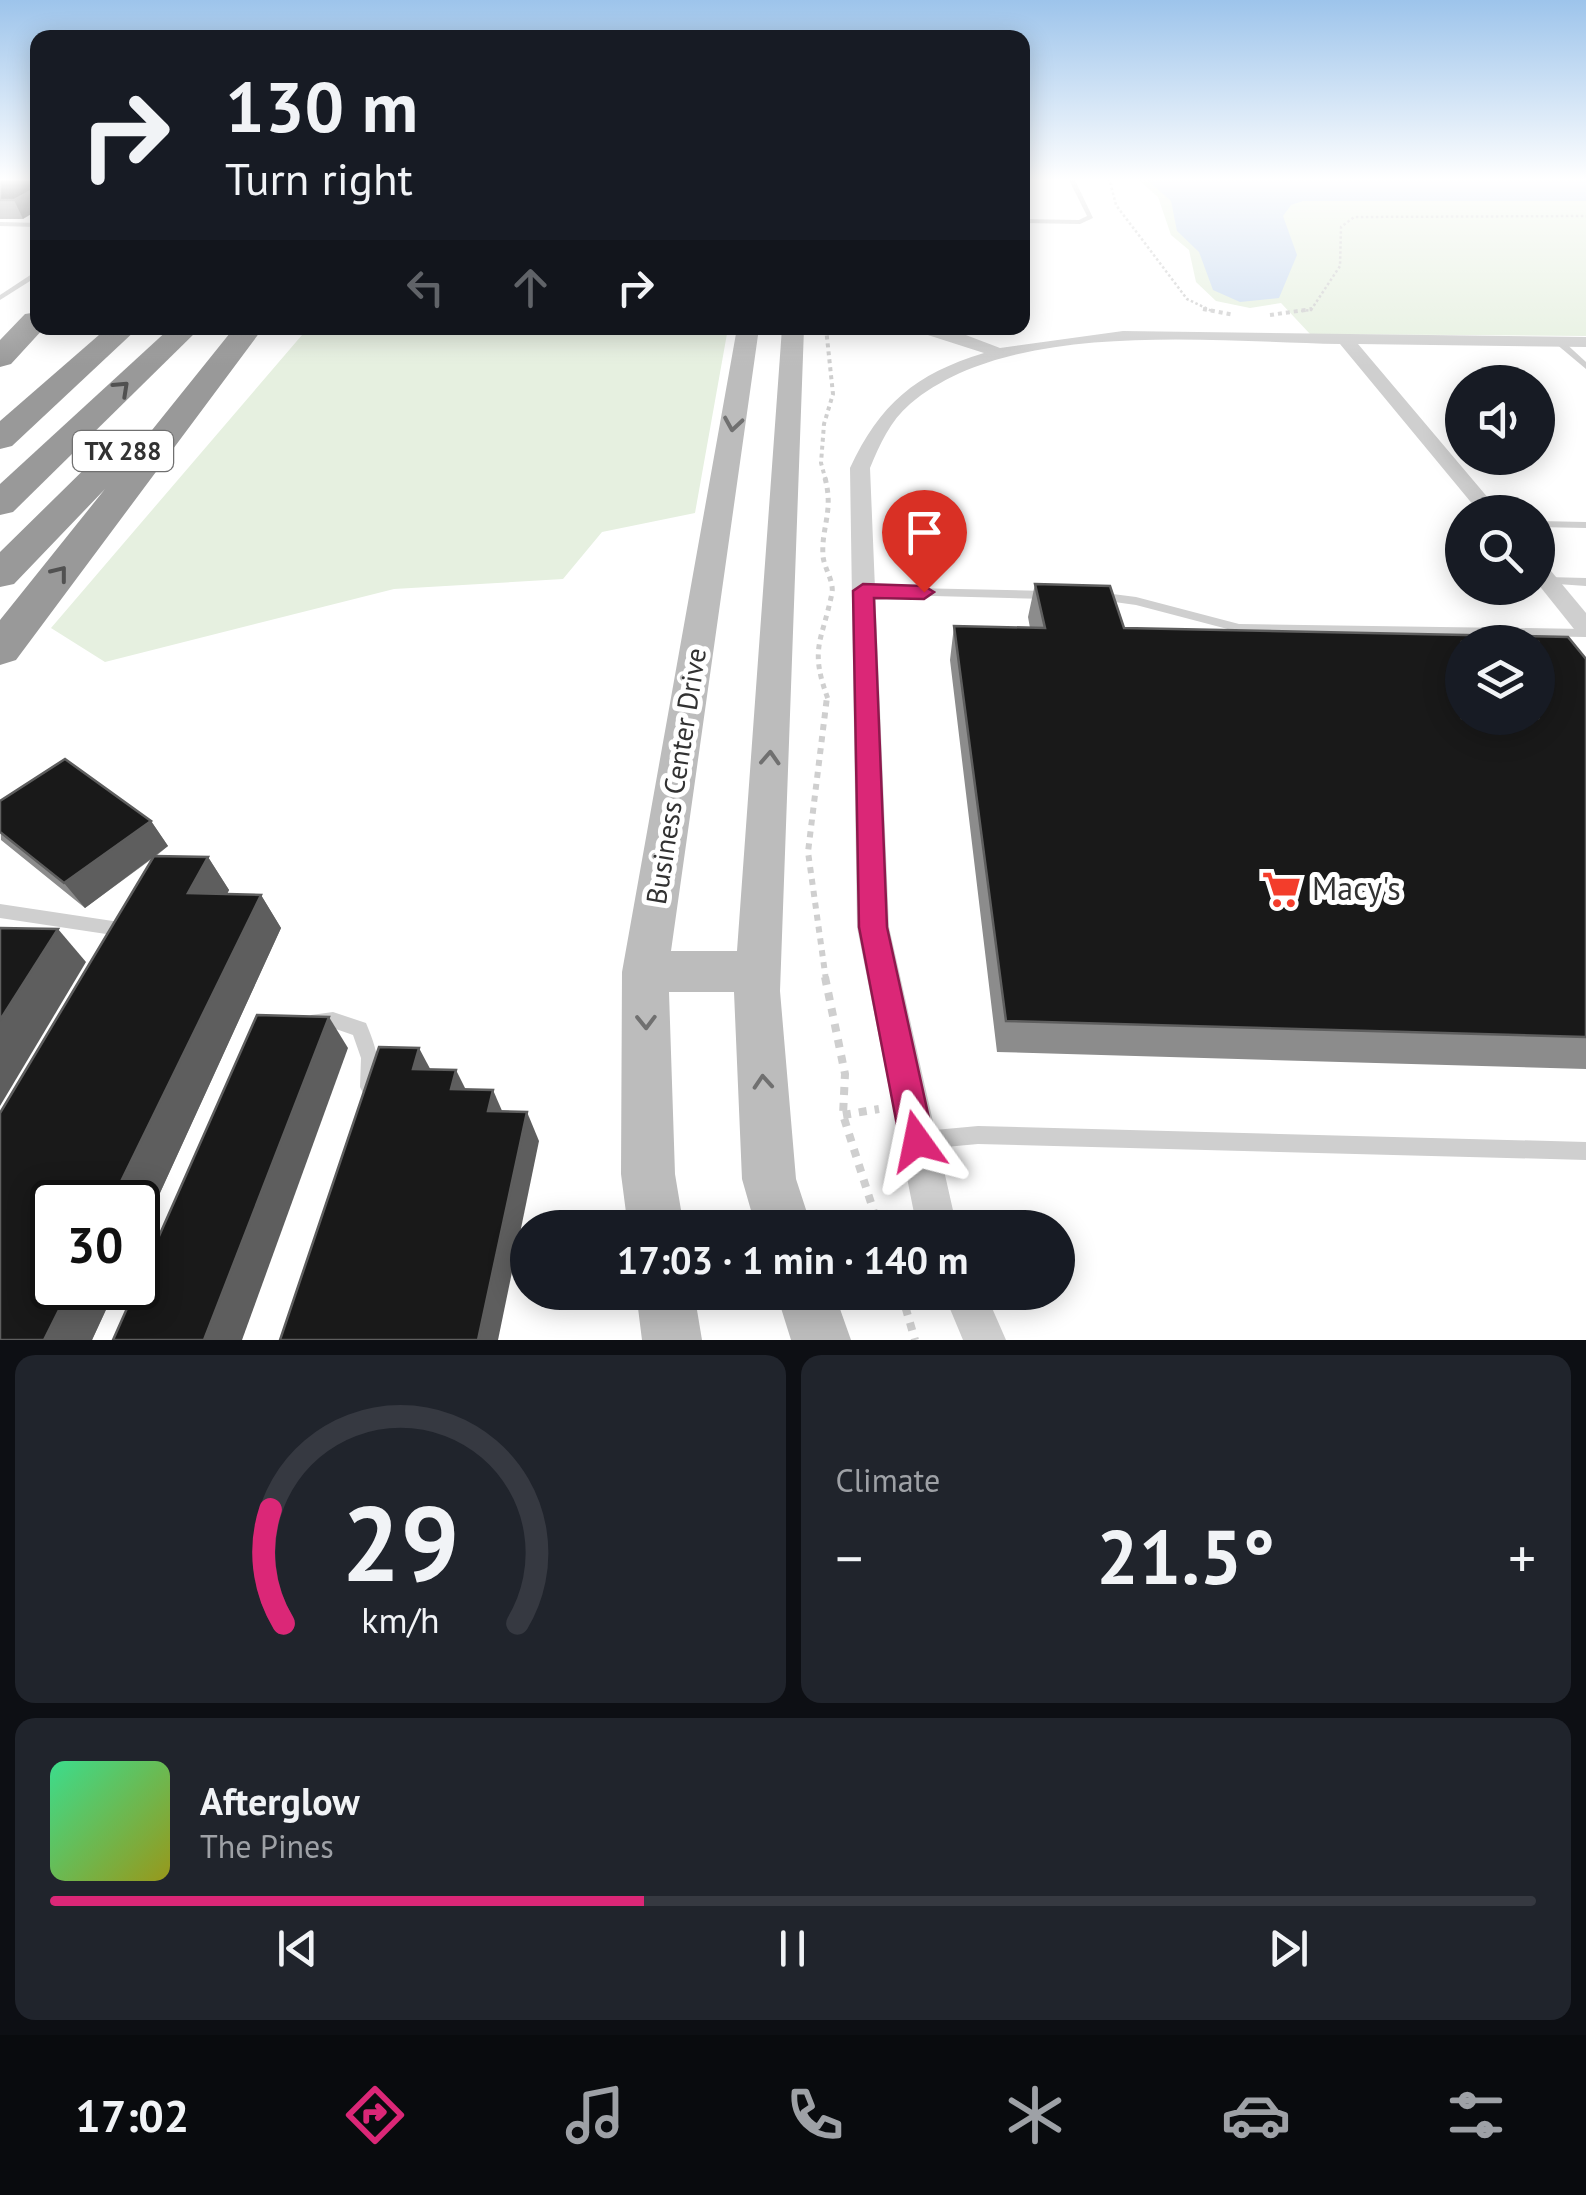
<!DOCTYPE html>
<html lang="en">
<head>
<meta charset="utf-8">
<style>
  body { margin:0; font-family:"PT Sans",sans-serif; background:#20242c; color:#f1f3f6; height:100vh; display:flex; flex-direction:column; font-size:38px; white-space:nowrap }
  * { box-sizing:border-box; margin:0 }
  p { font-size:32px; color:#9ea1a6 }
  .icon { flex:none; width:55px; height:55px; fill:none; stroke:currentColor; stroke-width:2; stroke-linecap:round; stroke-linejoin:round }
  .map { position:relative; height:1340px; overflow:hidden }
  .panel { display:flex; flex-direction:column; gap:15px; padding:15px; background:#0d0f14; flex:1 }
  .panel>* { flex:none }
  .top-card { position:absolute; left:30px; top:30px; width:1000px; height:305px; border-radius:20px; box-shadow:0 5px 25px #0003; background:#171b24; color:#f1f3f6; overflow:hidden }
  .buttons { position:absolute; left:1445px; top:365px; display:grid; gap:20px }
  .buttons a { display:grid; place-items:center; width:110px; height:110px; border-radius:50%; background:#171b24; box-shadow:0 5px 25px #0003; font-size:50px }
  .speed { position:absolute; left:30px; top:1180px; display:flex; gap:20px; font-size:50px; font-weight:700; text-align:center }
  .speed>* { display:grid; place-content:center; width:130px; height:130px; border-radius:50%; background:#171b24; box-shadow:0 5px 25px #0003; line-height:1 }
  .speed .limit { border:5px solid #111; border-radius:15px; background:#fff; color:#111 }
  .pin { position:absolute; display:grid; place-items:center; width:85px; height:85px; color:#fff; margin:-102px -42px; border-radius:50% 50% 50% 0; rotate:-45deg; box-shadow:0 0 10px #0007 }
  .pin .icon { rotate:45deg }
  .me { position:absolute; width:110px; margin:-55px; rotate:348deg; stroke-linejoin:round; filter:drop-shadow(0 0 8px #0008) }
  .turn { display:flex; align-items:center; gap:35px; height:210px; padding:0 30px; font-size:45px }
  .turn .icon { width:130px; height:130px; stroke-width:2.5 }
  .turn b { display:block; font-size:70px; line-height:85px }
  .lanes { display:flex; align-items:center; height:95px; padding:0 30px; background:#0003; justify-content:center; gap:50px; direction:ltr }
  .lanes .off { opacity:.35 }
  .big { font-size:75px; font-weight:600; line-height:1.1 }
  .panel .widget { flex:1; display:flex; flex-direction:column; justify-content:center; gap:15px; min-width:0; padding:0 35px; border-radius:20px; background:#20242c }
  .panel .dial { align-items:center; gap:0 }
  .dial svg { height:260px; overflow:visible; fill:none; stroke:#363941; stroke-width:7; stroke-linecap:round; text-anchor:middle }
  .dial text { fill:#f1f3f6; stroke:none }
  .song { display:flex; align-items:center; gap:30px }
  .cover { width:120px; height:120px; border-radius:15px; background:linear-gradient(135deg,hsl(150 70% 55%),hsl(60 70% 35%)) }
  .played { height:10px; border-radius:5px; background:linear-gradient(90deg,#db2777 40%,#363941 40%) }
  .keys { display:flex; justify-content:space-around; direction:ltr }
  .heat { display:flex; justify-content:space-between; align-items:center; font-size:55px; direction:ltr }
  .panel .tiles { flex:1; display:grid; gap:15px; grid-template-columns:1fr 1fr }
  .widget:last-child { grid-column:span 2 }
  .trip { position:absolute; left:510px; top:1210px; width:565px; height:100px; border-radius:50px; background:#171b24; box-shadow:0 5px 25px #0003; font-weight:600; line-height:100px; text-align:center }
  .menu { display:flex; height:160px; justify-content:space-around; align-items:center; background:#090b0e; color:#9ea1a6 }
  .menu .icon { width:70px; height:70px }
  .menu .active { color:#db2777 }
  .menu b { font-size:45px; color:#f1f3f6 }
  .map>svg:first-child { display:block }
  .green { fill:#e6f0e0 }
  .water { fill:#ccdcf0 }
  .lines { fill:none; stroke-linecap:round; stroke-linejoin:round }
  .path-far4 { stroke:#cfcfcf; stroke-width:2.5; stroke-dasharray:2.5 2.5; stroke-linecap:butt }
  .path-far3 { stroke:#cfcfcf; stroke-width:4; stroke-dasharray:4 4; stroke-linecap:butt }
  .path-far2 { stroke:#cfcfcf; stroke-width:5; stroke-dasharray:5 5; stroke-linecap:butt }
  .path-far1 { stroke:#cfcfcf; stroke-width:6; stroke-dasharray:6 6; stroke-linecap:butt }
  .path { stroke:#cfcfcf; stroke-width:8; stroke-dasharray:8 8; stroke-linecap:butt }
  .lane { fill:#cfcfcf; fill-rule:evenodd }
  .street { fill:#cfcfcf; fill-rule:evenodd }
  .secondary { fill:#bcbcbc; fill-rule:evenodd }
  .highway { fill:#999; fill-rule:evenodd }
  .wall { fill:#8c8c8c }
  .shaded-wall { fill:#5e5e5e }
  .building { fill:#191919; stroke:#5e5e5e; stroke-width:2.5; fill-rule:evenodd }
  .oneway { stroke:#515151 }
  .oneway2 { stroke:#707070 }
  .route { fill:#db2777; stroke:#8e194d; stroke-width:2.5 }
  .labels { text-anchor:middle; stroke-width:10; stroke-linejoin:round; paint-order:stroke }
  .shield { fill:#fff; stroke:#707070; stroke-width:2.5 }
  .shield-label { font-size:25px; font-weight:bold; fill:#323232 }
  .street-label { font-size:28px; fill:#323232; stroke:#fff }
  .near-poi-label { font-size:32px; fill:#323232; stroke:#fff; text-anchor:start }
</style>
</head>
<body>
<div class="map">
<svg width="1586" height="1340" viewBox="0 0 1586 1340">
  <rect width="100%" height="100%" fill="#fff"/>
  <g class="green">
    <polygon points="1137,178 1586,178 1586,336 1310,334 1281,303 1250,308 1216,301 1196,282 1189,250 1171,235 1158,197"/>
    <polygon points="308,328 728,328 695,513 602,532 563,579 394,589 105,662 51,628"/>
  </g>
  <polygon class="water" points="1145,178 1586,178 1586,201 1303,201 1291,205 1283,216 1297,255 1279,298 1240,302 1213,290 1199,252 1177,231 1171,201"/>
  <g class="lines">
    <g class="path-far4">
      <polyline points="1109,178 1116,205 1187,299 1212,311"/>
      <polyline points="1301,311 1311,310 1340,266 1341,227 1354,217 1586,216"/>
    </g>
    <g class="path-far3">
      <polyline points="1203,309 1234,315"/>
      <polyline points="1270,315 1312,309"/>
      <polyline points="826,481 821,463 824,424 833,394 826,328"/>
    </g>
    <path class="path-far2" d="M825,478C834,512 821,527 823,556C824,568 834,581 832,593C822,642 809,648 828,699"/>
    <polyline class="path-far1" points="826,980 808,852 827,697"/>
    <g class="path">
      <polyline points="825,977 845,1074 843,1115 879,1228"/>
      <polyline points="843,1115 879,1109"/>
      <polyline points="901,1292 915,1340"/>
    </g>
    <g class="lane">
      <polygon points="1068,178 1074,178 1093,218 1080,224 1022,223 1022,219 1079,220 1087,216"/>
      <polygon points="0,222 38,223 38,227 0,226"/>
      <polygon points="38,270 38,276 0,300 0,295"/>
      <polygon points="1555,339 1561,339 1586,362 1586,369 1555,343"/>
      <polygon points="1538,521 1586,522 1586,528 1538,527"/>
      <polygon points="1547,577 1586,578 1586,586 1543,583 1541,581"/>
      <polygon points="863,587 1047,591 1053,595 1047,599 859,594 857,591"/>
      <polygon points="1097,592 1136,597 1239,624 1586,629 1586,637 1239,632 1136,605 1093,599 1091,596"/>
      <polygon points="0,904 126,923 132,925 134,930 132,935 126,937 0,918"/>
      <path d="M333,1012L366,1023C376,1047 383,1068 375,1093L369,1096L363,1093L360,1087L361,1058L353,1035L333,1028L317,1029L311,1027L308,1021L311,1015Z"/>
      <polygon points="978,1126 1586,1142 1586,1160 978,1144 924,1149 917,1147 915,1140 917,1133 924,1131"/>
    </g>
    <g class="street">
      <path d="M906,328L950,329L1000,348L1123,331L1586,337V347L1358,344L1500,512H1479L1340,344C1213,342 1012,318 910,404C890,421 880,444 870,468L889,927L957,1228H917L857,927L850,468C880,404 915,374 984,353Z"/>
      <polygon points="1538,563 1546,565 1586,613 1586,636 1578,634 1538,584"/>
      <polygon points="943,1292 985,1292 1006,1340 963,1340"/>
    </g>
    <g class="secondary">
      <polygon points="737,328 759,328 671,951 737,951 782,328 804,328 780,991 796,1179 812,1228 756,1228 742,1179 734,992 669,992 675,1174 684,1228 628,1228 621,1174 622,972"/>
      <polygon points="636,1292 694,1292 702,1340 642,1340"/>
      <polygon points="776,1292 834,1292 851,1340 791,1340"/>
    </g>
    <g class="highway">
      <polygon points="38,312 38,328 44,328 11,364 0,367 0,340 25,314"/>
      <polygon points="107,328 138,328 12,446 0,449 0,421"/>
      <polygon points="170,328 200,328 13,512 0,515 0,484"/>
      <polygon points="234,328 263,328 16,660 0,665 0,620 105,489 14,584 0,587 0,552 113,441 125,438 140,445"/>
    </g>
  </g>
  <g class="wall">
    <polygon points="0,178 38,178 23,219 0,219"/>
    <polygon points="1035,584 1124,628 1586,659 1586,1069 997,1052 950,660 954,626 1030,628 1028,617"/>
    <polygon points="65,759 151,821 168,846 156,856 208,857 229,890 227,894 261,895 281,928 138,1241 138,1202 52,1202 52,1288 116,1288 92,1340 0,1340 0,1113 153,858 85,908 1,840 0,801"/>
  </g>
  <g class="shaded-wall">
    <polygon points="38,187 38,210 23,219 14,200"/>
    <polygon points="151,821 168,846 85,908 64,883"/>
    <polygon points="208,857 229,890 211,926 188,893"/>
    <polygon points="261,895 281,928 138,1241 138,1202 111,1202"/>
    <polygon points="58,929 86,962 0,1106 0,1020"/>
    <polygon points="329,1017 348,1048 242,1340 204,1340"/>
    <polygon points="419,1048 435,1078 413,1069"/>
    <polygon points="456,1070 471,1100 451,1089"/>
    <polygon points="493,1090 506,1120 488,1111"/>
    <polygon points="527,1112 539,1141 498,1340 478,1340"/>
    <polygon points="70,1288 116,1288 92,1340 44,1340"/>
  </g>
  <g class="building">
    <polygon points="0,178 38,178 38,187 14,200 0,200"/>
    <path d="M1035,584L1110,586L1124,628L1568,637L1586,659V1037L1006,1021L954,626L1045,628ZM1462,642H1538V718H1462Z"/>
    <polygon points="65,759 151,821 64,883 0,832 0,801"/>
    <polygon points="154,856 208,857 188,893 261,895 111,1202 52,1202 52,1288 70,1288 44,1340 0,1340 0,1113"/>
    <polygon points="0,928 58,929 0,1020"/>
    <polygon points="257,1015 329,1017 204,1340 113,1340"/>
    <polygon points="379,1047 419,1048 413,1069 456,1070 451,1089 493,1090 488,1111 527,1112 478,1340 280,1340"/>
  </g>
  <defs><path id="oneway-chevron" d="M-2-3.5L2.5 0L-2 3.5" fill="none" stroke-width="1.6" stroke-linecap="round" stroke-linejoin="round" transform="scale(2.5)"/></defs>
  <g class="oneway">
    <use href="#oneway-chevron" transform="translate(122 388) rotate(-43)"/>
    <use href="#oneway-chevron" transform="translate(60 573) rotate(-52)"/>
  </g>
  <g class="oneway2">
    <use href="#oneway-chevron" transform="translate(733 424) rotate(99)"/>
    <use href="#oneway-chevron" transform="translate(770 758) rotate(-87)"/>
    <use href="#oneway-chevron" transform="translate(646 1022) rotate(89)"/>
    <use href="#oneway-chevron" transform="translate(763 1082) rotate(-94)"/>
  </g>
  <linearGradient id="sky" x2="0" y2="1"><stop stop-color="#9dc4eb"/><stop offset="0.49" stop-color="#fff"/><stop offset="1" stop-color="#fff" stop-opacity="0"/></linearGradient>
  <rect width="1586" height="366" fill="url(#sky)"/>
  <polygon class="route" points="863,584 924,586 934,592 924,599 874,598 887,927 934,1141 929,1153 917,1158 905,1153 900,1141 859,927 853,591"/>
  <defs>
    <symbol id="supermarket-bare" viewBox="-9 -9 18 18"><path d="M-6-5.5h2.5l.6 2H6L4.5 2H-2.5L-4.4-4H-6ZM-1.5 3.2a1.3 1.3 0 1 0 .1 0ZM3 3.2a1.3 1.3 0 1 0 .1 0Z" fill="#f33d2b" stroke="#fff" stroke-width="2.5" paint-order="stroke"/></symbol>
  </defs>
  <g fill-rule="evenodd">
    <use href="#supermarket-bare" x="1254" y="862" width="55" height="55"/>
  </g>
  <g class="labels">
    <rect class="shield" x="73" y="431" width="100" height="40" rx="8"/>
    <g class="shield-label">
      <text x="123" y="460">TX 288</text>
    </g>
    <g class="street-label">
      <text transform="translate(676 776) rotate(-81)" y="10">Business Center Drive</text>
    </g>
    <g class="near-poi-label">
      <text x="1312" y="900">Macy's</text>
    </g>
  </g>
</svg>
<div class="buttons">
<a><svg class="icon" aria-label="sound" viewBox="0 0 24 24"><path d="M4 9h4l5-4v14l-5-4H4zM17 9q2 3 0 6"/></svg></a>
<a><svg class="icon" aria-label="search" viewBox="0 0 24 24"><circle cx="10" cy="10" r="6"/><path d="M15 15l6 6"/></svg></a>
<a><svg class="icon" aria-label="layers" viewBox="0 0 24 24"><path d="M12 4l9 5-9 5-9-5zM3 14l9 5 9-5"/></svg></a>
</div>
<div class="speed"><div class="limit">30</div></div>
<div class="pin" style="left:924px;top:592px;background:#d93025"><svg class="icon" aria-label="arrive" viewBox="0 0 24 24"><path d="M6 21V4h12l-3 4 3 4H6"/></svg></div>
<svg class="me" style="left:917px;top:1141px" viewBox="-20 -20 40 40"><path d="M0-17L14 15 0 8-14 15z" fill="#db2777" stroke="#fff" stroke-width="4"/></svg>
<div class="trip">17:03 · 1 min · 140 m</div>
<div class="top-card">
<div class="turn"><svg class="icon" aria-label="right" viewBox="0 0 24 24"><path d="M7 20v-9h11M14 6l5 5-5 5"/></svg><div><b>130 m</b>Turn right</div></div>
<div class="lanes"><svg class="icon off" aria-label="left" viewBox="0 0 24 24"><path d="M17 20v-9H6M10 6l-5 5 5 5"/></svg><svg class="icon off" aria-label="ahead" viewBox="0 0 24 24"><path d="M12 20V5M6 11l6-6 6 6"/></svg><svg class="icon" aria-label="right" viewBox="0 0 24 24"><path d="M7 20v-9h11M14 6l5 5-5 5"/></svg></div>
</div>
</div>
<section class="panel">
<div class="tiles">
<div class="widget dial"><svg viewBox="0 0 100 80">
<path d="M14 69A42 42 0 1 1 86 69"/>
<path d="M14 69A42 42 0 0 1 10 34" stroke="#db2777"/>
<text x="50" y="56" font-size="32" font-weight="700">29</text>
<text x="50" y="72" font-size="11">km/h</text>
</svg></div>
<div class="widget"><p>Climate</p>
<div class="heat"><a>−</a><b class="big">21.5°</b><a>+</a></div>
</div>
<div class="widget">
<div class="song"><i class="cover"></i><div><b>Afterglow</b><p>The Pines</p></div></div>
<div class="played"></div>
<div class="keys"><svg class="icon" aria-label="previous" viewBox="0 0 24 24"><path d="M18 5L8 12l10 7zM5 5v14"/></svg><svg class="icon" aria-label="pause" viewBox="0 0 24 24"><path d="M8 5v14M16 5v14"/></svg><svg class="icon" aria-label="next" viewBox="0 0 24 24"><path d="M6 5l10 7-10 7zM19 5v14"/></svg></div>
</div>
</div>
</section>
<nav class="menu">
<b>17:02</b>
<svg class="icon active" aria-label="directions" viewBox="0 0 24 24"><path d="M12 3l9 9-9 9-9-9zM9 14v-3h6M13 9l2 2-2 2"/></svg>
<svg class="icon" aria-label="music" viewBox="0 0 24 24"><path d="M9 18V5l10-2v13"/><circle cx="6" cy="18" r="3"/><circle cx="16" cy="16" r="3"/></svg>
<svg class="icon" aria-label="phone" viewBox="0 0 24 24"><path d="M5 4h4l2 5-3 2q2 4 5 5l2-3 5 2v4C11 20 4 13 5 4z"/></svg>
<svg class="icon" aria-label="climate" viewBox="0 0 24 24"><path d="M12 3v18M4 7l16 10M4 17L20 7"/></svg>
<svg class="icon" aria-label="car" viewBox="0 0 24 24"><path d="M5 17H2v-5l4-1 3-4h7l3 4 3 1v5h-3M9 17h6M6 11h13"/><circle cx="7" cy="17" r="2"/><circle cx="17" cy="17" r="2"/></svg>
<svg class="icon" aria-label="filters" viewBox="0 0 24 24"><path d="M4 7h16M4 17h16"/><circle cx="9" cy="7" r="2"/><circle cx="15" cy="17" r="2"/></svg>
</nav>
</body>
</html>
